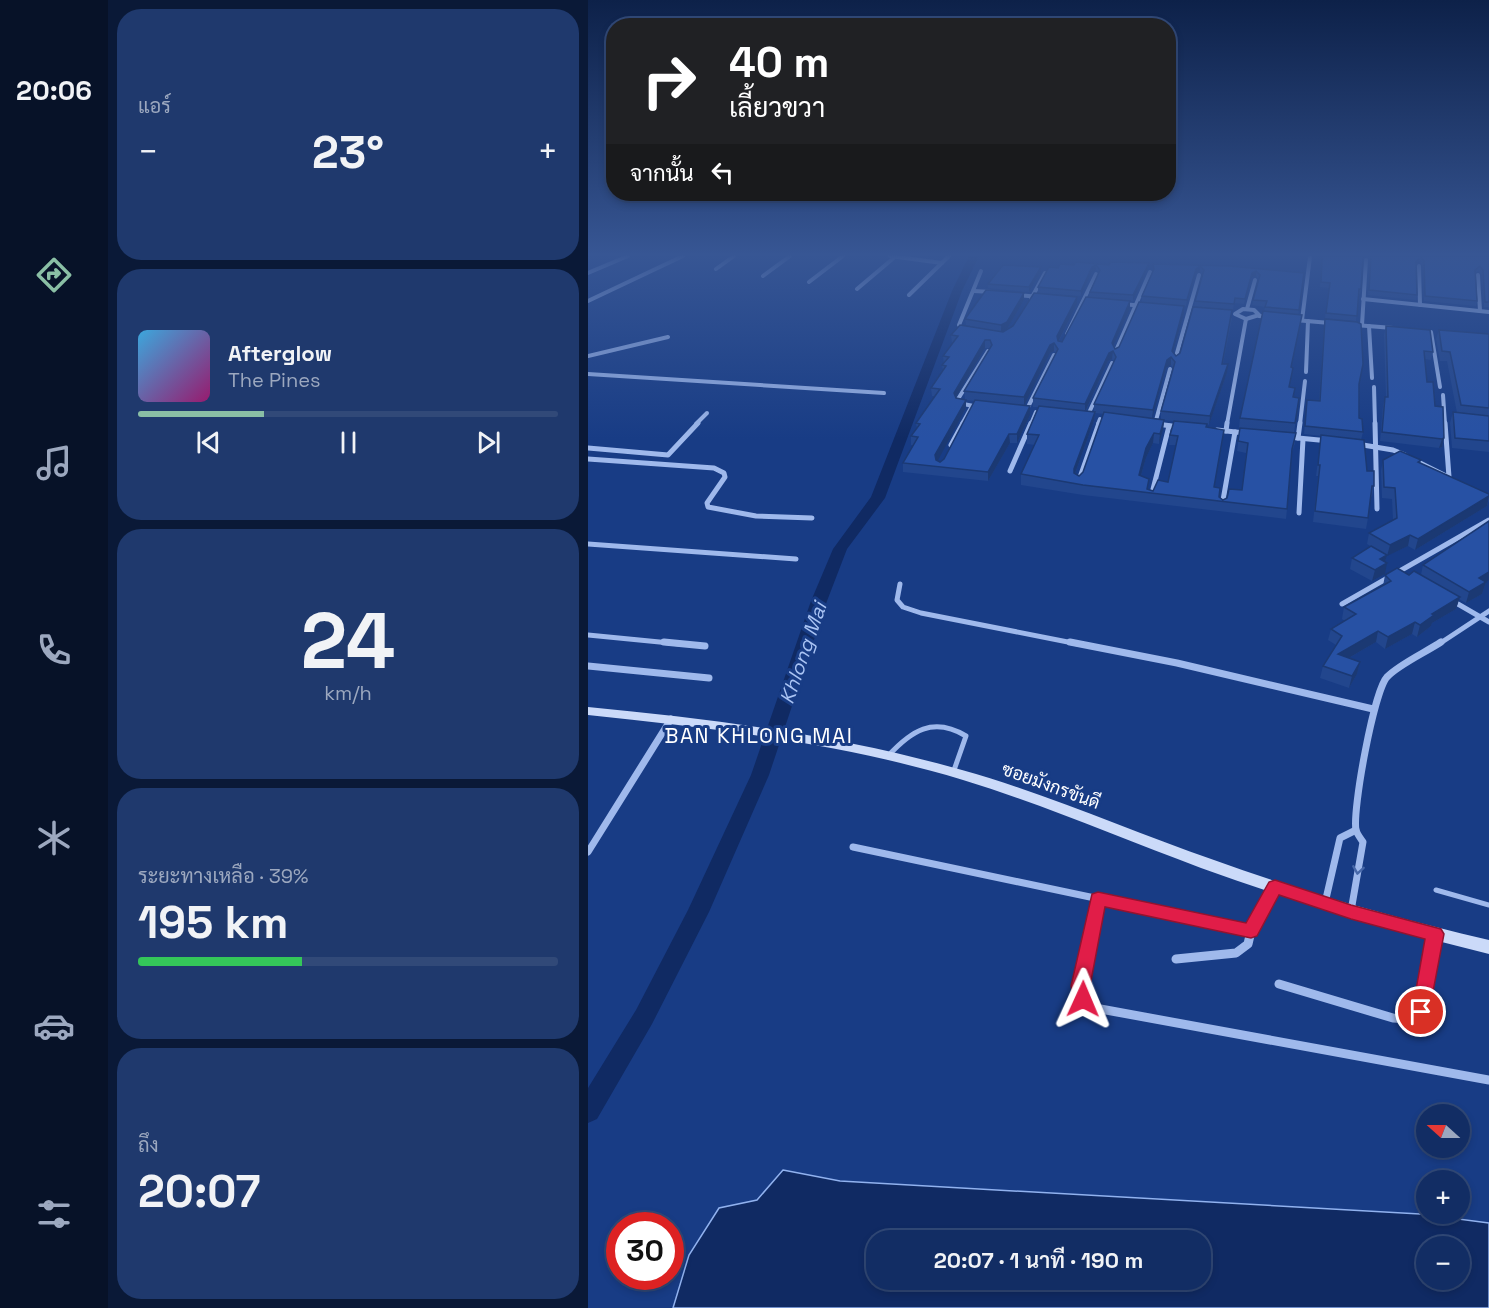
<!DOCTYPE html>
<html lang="th">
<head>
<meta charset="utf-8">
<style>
  body { margin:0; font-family:"Space Grotesk",Sarabun,sans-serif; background:#1f396d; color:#f1f3f6; height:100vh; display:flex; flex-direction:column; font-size:22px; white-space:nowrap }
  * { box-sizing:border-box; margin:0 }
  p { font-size:20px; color:#9ca8bf }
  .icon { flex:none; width:33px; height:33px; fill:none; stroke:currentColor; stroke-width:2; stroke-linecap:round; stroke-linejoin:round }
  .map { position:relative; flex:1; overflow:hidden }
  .drawer { display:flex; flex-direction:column; gap:9px; padding:9px; background:#0a1937; width:480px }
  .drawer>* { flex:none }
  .hud { position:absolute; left:18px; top:18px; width:570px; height:183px; border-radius:24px; box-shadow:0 3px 9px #0003,0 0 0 2px #314978; background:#202124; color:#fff; overflow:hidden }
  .needle { width:39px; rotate:291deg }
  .controls { position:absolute; left:828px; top:1104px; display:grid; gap:12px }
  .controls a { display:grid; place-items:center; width:54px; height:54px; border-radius:50%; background:#122d64; box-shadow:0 3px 9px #0003,0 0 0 2px #314978; font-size:30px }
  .speed { position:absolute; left:18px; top:1212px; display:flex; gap:12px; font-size:30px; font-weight:700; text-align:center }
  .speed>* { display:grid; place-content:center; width:78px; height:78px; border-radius:50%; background:#122d64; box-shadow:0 3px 9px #0003,0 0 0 2px #314978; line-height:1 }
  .speed .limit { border:9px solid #d22; background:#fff; color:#111 }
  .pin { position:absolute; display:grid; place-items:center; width:51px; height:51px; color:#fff; margin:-26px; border:3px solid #fff; border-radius:50%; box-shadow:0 2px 6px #0007 }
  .me { position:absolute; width:66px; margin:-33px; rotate:1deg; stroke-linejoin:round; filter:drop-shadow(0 0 4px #0008) }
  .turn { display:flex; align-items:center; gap:21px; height:126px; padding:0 24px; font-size:27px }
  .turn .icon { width:78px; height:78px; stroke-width:2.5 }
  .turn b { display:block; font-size:42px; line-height:51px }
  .then { display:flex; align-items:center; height:57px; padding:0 24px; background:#0003; gap:12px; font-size:22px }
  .big { font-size:45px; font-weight:600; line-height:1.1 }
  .drawer .widget { flex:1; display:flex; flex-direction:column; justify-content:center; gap:9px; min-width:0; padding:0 21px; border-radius:24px; background:#1f396d }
  .drawer .dial { align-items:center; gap:0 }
  .dial b { font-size:78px; line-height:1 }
  .song { display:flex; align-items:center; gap:18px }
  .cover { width:72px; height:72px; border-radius:9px; background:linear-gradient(135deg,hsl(200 70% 55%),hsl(320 70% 35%)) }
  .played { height:6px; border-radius:3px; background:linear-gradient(90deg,#8abfa5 30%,#314978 30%) }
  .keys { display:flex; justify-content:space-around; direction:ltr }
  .heat { display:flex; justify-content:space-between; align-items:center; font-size:33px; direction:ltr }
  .charge { height:9px; border-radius:4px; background:linear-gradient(90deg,#34c759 39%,#314978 0) }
  .trip { position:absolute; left:278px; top:1230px; width:345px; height:60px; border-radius:24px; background:#122d64; box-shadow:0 3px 9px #0003,0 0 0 2px #314978; font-weight:600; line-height:60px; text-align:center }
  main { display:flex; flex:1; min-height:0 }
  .tab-bar { display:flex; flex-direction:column; width:108px; justify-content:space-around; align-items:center; background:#071228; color:#9ca8bf }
  .tab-bar .icon { width:42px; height:42px }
  .tab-bar .selected { color:#8abfa5 }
  .tab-bar b { font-size:27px; color:#f1f3f6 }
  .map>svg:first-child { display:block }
  .water { fill:#102a63; stroke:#91b2ef; stroke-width:1.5; fill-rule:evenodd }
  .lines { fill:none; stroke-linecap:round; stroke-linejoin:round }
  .canal { fill:#102a63; fill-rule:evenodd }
  .lane { stroke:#9fb9ec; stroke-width:5 }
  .street-far3 { stroke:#9fb9ec; stroke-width:4 }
  .street-far2 { stroke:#9fb9ec; stroke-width:5 }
  .street-far1 { stroke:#9fb9ec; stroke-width:7 }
  .street { stroke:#9fb9ec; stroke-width:9 }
  .secondary { fill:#cbdaf9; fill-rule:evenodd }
  .wall { fill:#22468d; fill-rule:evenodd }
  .shaded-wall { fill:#1b3973 }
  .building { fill:#2751a4; stroke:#1b3973; stroke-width:1.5 }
  .oneway { stroke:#4768a9 }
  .route { fill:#e11d48; stroke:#92132f; stroke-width:1.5 }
  .labels { text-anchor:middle; stroke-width:6; stroke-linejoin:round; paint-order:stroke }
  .street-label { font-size:18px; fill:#fff; stroke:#183c85 }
  .water-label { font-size:20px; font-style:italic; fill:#aac4f4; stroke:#183c85 }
  .quarter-label { font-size:21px; letter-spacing:1.5px; fill:#fff; stroke:#183c85 }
</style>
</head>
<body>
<main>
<nav class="tab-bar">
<b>20:06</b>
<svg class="icon selected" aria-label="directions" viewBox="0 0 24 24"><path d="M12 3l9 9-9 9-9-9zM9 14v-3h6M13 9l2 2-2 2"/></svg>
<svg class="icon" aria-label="music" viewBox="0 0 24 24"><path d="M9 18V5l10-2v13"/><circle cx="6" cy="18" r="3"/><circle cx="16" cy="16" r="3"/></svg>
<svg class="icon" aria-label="phone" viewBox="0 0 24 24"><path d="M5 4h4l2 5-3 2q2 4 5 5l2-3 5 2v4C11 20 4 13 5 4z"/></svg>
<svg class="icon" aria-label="climate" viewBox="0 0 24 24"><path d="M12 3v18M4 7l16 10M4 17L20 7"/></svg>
<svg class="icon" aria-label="car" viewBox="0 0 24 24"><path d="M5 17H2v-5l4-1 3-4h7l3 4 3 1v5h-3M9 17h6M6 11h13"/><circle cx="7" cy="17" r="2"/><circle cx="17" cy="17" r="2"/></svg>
<svg class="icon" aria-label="filters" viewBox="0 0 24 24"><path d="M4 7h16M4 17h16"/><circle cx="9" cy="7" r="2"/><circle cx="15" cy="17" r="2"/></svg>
</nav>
<section class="drawer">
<div class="widget"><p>แอร์</p>
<div class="heat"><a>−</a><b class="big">23°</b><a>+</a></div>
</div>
<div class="widget">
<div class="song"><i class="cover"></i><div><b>Afterglow</b><p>The Pines</p></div></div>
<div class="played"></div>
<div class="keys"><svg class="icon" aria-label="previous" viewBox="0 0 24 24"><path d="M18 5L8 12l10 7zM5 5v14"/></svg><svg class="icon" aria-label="pause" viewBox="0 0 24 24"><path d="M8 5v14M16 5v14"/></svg><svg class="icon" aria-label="next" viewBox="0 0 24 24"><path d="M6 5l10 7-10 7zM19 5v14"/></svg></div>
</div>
<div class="widget dial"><b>24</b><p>km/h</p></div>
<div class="widget"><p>ระยะทางเหลือ · 39%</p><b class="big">195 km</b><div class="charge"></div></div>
<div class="widget"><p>ถึง</p><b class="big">20:07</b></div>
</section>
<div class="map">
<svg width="901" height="1308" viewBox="0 0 901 1308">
  <rect width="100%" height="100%" fill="#183c85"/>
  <path class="water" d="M195,1170L252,1181L832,1214L901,1223V1308H85L101,1255L131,1208L169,1200ZM288,1240H612V1280H288ZM838,1246H872V1280H838Z"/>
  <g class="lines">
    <polygon class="canal" points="381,256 391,256 374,291 297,498 259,549 239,601 181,775 121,912 64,1024 9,1119 0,1123 0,1088 48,1010 100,910 163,775 223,601 245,549 283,497 364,291"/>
    <g class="lane">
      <path d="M300,756C323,731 345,716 378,736L365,773"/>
      <polyline points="848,890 901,905"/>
    </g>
    <g class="street-far3">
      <polyline points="302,256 354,263"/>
      <polyline points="831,266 832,305"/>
      <polyline points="128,269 146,256"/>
      <polyline points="0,273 40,256"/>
      <polyline points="890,275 892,311"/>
      <polyline points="175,276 202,256"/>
      <polyline points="221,282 255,256"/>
      <polyline points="269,289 308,256"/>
      <polyline points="386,291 404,292"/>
      <polyline points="321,295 361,256"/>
      <polyline points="429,295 452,297"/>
      <polyline points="443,299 457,273"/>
      <polyline points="775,299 901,312"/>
      <polyline points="0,301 95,256"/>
      <polyline points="534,304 556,306"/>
      <polygon points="655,309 666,310 671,315 658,319 647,314"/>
      <polyline points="659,309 667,280"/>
      <polyline points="671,316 682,317"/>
      <polyline points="707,320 742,323"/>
      <polyline points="714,320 722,257"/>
      <polyline points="767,325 805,328"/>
      <polyline points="774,325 778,260"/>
      <polyline points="781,326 784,378"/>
      <polyline points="375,331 371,325 393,271"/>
      <polyline points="843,332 852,387"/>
      <polyline points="479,334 508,274"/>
      <polyline points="527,353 562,272"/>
      <polyline points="0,356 80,337"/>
      <polyline points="587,360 611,275"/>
      <polyline points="718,372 720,321"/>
      <polyline points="0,374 296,393"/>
      <polyline points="786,387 787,424"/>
      <polyline points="855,395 857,424"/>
      <polyline points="391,407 370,403 370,399 400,351"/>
      <polyline points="438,411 466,355"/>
      <polyline points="499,417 524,363"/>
      <polyline points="108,424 119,413"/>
      <polyline points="374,424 384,406"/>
      <polyline points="443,424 448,412"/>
      <polyline points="510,424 512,419"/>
      <polyline points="567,424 582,369"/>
      <polyline points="569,424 571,424"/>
      <polyline points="639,424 658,319"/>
      <polyline points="712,424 717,381"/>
    </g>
    <g class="street-far2">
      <polyline points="787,423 789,509"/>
      <polyline points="857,423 861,477"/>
      <polyline points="569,424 591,427"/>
      <polyline points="629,430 657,433"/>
      <polyline points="638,431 639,423"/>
      <polyline points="700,437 741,441"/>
      <polyline points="710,438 712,423"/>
      <polyline points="769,444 805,450 817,455"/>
      <polyline points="363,445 375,423"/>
      <polyline points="0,448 80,455 110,423"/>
      <polyline points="0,459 126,468 136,473 137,477 119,503 120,507 168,516 224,518"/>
      <polyline points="826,460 860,477"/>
      <polyline points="422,471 443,423"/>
      <polyline points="491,480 511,423"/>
      <polyline points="563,497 581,426"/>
      <polyline points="634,506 647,432"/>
      <polyline points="711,513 715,439"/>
      <polyline points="0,544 208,559"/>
      <polyline points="312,584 309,600 315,607 333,613 490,644"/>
      <polyline points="863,600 901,622"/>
      <polyline points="754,604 901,520"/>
      <polyline points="0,635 92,644"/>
      <polyline points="851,644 901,611"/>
    </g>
    <g class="street-far1">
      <polyline points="76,642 117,646"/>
      <polyline points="482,642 589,663 785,709"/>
      <polyline points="0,666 121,678"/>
      <polyline points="265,847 663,931 687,887"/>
      <polyline points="0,852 83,719"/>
      <polyline points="737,903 752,838 768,830"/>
      <path d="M763,911L775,842C773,839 769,834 768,830C764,811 786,691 799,677C810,665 838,652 853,642"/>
      <polyline points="503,931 510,899"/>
    </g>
    <g class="street">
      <polyline points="504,930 492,986 495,999 507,1008 901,1080"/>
      <polyline points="658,930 664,930"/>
      <polyline points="588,959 648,953 660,944 663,931"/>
      <polyline points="691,984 805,1018 823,1019 833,1012 847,935"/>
    </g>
    <path class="secondary" d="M0,707C126,719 252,735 374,770C460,794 542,831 626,860C716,893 808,918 901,940V954C804,930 707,902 613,868C533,838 456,805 375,780C253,743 126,728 0,715Z"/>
  </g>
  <g class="wall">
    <polygon points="778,256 901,256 901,307 896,307 894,275 890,271 887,273 889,301 888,306 836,301 835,266 831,262 828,265 829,295 828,300 780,295 782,260"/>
    <polygon points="734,260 773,289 772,294 770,294 768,321 737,318 741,288 732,287"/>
    <polygon points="488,262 560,268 545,301 501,297 502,292 511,273 508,270 504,272 493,296 450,293 450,287 470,268 486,265"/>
    <path d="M565,264L641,266L716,273L703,367L702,387L707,388L705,397L711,398L706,433L707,443L703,455L699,509L698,519L495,495L433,485V474L447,445L439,444V434L450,407H445V398L468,353L466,351L462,353L436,406L442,415L429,443H422L400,481L315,472V463L325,445H323V436L329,428L328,423L347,396H344L343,388L355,370L354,365L356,364L355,356L365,343H364L363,335L415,332L489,297V304L471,341L474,342L542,309L525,346L527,349L596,306V314L585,352L588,356L644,318L635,364L639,373L621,425L619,424V428L635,440L626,487L631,497L635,500L654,490L658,453L649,451L652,428H651L652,418L677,307L664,305L671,280L668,276L663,278L656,304L646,303L645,310L606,306L607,301L614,275L612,271L607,274L598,306L554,302V296L565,271ZM397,348H402L376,391L377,399L368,398ZM524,359L526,362L506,404V411H498L520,361ZM583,365L585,368L573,411V419L564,418L578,368ZM378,400L387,401L356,459L352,462L349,461L378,408ZM507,413L516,414L495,472L491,476L487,474L506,421ZM576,420L586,421L582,435L581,445H588L580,482L565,491L560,489L553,476L558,458L565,443L571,444L575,430Z"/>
    <polygon points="453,272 441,292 400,288 400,284"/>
    <polygon points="436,300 419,329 413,332 378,325 377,319"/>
    <polygon points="737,319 771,385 771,418 775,432 773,440 779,471 786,486 784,497 783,496 780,518 778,529 725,522 730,476 728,476 733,436 716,434 719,400 731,401 736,326"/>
    <polygon points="798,326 845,352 843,360 837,359 839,382 856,438 854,447 851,448 792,441 795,405 797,397 798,397 796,335"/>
    <polygon points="851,330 901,334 901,452 864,448 862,423 865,412 869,413 859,361 852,361 848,339"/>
    <polygon points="795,460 833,460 832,464 901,494 901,500 899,506 827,550 820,546 798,556 797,561 797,574 784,581 762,569 764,558 786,548 779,544 781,533 805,520 804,499 794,498 793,471"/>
    <polygon points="901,521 901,580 898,582 894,594 878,603 871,599 868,609 844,623 843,626 829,637 824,634 797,649 788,642 761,658 772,662 769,674 761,688 732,678 735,666 748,645 740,640 743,629 757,621 754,619 756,607 795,586 797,575 833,575 835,565"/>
  </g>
  <g class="shaded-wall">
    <polygon points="833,257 831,262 827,266 828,261"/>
    <polygon points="561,263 560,268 545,301 545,295"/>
    <polygon points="508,265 508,270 504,272 493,296 493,291 504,267"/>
    <polygon points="612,266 612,271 607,274 598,306 599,300 608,269"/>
    <polygon points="453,267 453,272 441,292 441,287"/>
    <polygon points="668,271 668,276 663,278 656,304 664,273"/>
    <polygon points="436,293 436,300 419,329 413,332 413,325"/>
    <polygon points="489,297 489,304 469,344 469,336"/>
    <polygon points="542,301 542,309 523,351 524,343"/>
    <polygon points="596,306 596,314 583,359 584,351"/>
    <polygon points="397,340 397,348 366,401 366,393"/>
    <polygon points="466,343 466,351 462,353 436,406 436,397 462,345"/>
    <polygon points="525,351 524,359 520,361 497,412 497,404 521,353"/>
    <polygon points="583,357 583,365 578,368 564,419 565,410 579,360"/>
    <polygon points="640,364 639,373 621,425 622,416"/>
    <polygon points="378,400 378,408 348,464 347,455"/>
    <polygon points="442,406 442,415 429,443 429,434"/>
    <polygon points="507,412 506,421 485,479 486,469"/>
    <polygon points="576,420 575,430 571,444 572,434"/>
    <polygon points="566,433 565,443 558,458 550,486 551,475 558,448"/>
    <polygon points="421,434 422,443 400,481 400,472"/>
    <polygon points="856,438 854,447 851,448 854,439"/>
    <polygon points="901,496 899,506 827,550 830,539"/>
    <polygon points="822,535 820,546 799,556 802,545"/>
    <polygon points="799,555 796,565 799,563 797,574 784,581 787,570 792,559"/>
    <polygon points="901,572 901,580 898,582 894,594 878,603 881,592 891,578"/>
    <polygon points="872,597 868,609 844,623 843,626 829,637 832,625 844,614"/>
    <polygon points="827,622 824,634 797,649 800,637"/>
    <polygon points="790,631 788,642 747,666 750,654"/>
    <polygon points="772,662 769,674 761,688 764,676"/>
  </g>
  <g class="building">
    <polygon points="735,256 775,256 773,289 771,289 769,316 738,313 742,283 733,282 734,260"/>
    <polygon points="783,256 901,256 901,302 897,302 895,270 892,266 887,270 889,301 837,296 836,261 833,257 828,261 829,295 781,290"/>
    <polygon points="488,262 521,265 523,262 561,263 545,295 502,292 512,270 508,265 504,267 493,291 450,287 461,267 470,268 472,264 486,265"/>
    <polygon points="565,264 641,266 716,273 711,310 677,307 679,301 665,300 672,275 668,271 664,273 657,299 647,298 646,304 607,301 616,270 612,266 608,269 599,300 554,296 566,269"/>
    <polygon points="415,265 453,267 441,287 400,284"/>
    <polygon points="398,290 436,293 419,322 413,325 377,319"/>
    <polygon points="446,293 489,297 469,336 470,341 474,342 498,297 542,301 524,343 527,349 531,347 551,302 596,306 584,351 588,356 592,353 605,307 644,310 634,364 640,364 622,416 573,411 587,362 583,357 579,360 565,410 506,404 528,357 525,351 521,353 497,404 445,398 470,349 466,343 462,345 436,397 376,391 404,345 402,340 397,340 366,393 368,398 378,400 347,455 348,460 352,462 356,459 387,400 442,406 429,434 421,434 400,472 315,463 330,437 323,436 332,424 328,423 352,389 343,388 358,366 354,365 361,357 355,356 370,336 363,335 372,325 415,332 425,326"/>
    <polygon points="675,311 714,315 703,367 705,368 701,387 707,388 705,397 711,398 707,423 652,418"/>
    <polygon points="737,319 769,322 773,324 775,364 771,384 771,418 774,419 775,432 717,426 719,400 732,401"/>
    <polygon points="798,326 842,330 845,352 836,351 839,382 845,382 847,406 855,407 856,438 854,439 794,432 797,397 800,397"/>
    <polygon points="851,330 901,334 901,408 873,405 862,352 854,351"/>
    <polygon points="451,406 507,412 486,469 486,473 491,476 495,472 516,412 576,420 572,434 566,433 558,448 551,475 561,479 559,489 565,491 570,480 580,482 590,436 582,435 586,421 619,424 618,427 636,430 626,487 632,488 631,497 635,500 639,498 641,489 654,490 660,443 650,441 652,428 708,433 704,449 699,509 495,485 433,474 451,435 439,434"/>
    <polygon points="865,412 901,416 901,441 867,438"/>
    <polygon points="733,435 776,440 779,471 786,471 786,486 784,486 780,518 727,511 732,465 730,465"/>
    <polygon points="812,451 833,460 830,462 901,494 901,496 830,539 822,535 802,545 781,533 809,518 807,488 796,487 795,460"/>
    <polygon points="901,521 901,572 891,578 898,582 881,592 835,565"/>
    <polygon points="783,546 799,555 792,559 799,563 787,570 764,558"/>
    <polygon points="809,568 821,575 826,571 872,597 844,614 846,615 832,625 827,622 800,637 790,631 750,654 772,662 764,676 735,666 754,636 743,629 768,614 756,607 803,581 797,575"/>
  </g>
  <defs><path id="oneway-chevron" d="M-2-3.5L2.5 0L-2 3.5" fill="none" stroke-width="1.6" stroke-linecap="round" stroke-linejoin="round" transform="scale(1.5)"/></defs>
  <use class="oneway" href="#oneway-chevron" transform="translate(770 870) rotate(99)"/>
  <linearGradient id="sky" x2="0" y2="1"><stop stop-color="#0d2149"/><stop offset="0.58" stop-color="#375694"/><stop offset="1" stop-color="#375694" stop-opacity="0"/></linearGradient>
  <rect width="901" height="439" fill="url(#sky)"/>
  <polygon class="route" points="687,880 763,905 853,929 856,934 840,1018 833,1021 827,1018 824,1012 837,939 763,919 691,895 669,936 663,938 517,907 502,986 504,999 502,1005 495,1008 488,1005 483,986 504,894 510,892 658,923 681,882"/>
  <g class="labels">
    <g class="street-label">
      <text transform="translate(463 786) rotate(20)" y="6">ซอยมังกรขันดี</text>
    </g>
    <g class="water-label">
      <text transform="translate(215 653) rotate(-71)" y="7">Khlong Mai</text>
    </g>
    <g class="quarter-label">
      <text x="171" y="743">BAN KHLONG MAI</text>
    </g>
  </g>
</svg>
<div class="controls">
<a><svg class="needle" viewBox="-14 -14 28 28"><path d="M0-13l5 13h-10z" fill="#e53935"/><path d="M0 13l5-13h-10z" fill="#9ca8bf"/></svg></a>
<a>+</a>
<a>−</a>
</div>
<div class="speed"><div class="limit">30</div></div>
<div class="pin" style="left:833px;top:1012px;background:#d93025"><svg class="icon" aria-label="arrive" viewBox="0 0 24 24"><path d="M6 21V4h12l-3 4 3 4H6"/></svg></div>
<svg class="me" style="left:495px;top:999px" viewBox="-20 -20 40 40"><path d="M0-17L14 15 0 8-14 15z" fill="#e11d48" stroke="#fff" stroke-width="4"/></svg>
<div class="trip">20:07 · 1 นาที · 190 m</div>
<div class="hud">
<div class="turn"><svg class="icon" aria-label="right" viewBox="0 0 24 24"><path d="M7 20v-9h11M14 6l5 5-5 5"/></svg><div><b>40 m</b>เลี้ยวขวา</div></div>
<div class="then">จากนั้น<svg class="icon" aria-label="left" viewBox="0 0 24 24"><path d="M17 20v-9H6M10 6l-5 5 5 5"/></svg></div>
</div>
</div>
</main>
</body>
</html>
